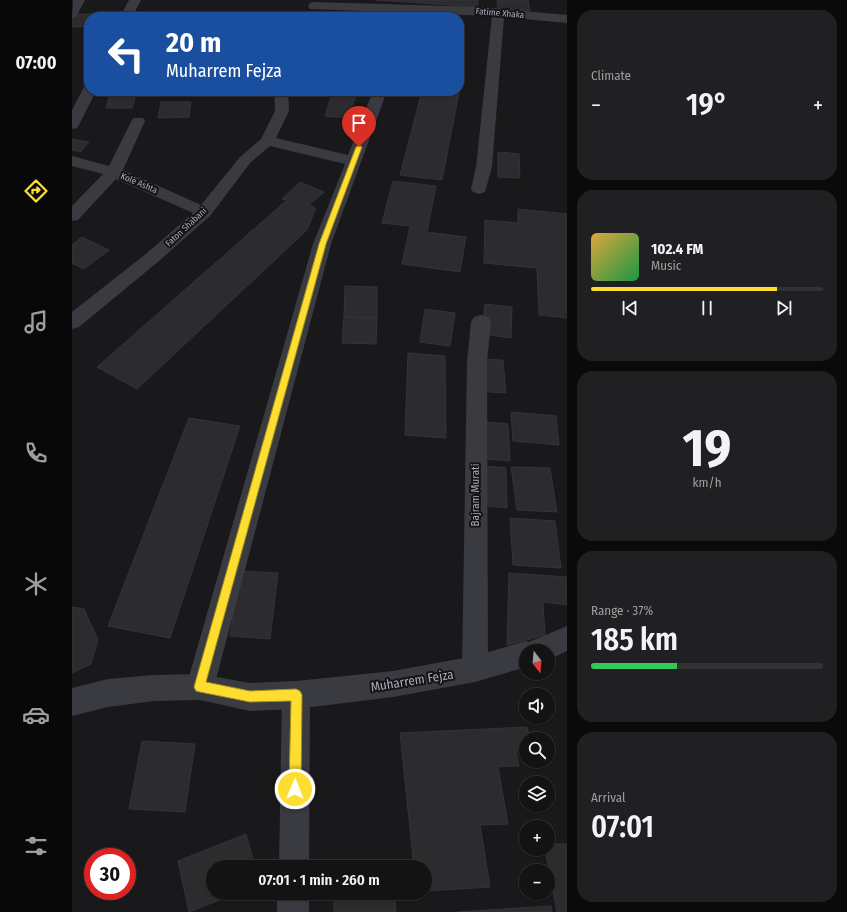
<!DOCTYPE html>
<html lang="en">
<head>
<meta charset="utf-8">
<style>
  body { margin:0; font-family:"Fira Sans Condensed",sans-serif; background:#202022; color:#f1f3f6; height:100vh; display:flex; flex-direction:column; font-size:15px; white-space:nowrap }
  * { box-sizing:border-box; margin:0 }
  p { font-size:13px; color:#9d9ea0 }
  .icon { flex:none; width:22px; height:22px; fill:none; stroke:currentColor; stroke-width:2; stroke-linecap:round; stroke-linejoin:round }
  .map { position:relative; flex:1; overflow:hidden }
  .panel { display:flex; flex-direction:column; gap:10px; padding:10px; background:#0a0a0b; width:280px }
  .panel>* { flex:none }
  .banner { position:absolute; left:12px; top:12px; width:380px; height:84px; border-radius:16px; box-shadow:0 1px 3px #0004,0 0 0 1px #323234; background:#1a4fa0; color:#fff; overflow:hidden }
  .needle { width:26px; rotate:164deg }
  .tools { position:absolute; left:447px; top:644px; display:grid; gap:8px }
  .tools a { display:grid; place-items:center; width:36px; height:36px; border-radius:50%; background:#131314; box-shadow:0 1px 3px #0004,0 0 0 1px #323234; font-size:20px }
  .speed { position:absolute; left:12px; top:848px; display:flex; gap:8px; font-size:20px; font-weight:700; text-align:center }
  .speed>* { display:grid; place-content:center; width:52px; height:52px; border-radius:50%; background:#131314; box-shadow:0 1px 3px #0004,0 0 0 1px #323234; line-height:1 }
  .speed .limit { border:6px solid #d22; background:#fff; color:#111 }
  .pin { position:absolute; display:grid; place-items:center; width:34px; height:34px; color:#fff; margin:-41px -17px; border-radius:50% 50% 50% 0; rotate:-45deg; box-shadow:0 0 4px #0007 }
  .pin .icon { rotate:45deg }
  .me { position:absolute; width:44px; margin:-22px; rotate:1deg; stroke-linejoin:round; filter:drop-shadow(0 0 3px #0008) }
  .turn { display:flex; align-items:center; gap:14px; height:84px; padding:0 16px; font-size:18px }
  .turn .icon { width:52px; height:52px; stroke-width:2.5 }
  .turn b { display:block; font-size:28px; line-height:34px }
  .big { font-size:30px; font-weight:600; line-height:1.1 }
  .panel .widget { flex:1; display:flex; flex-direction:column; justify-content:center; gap:6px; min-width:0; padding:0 14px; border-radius:16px; background:#202022 }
  .panel .dial { align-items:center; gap:0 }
  .dial b { font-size:52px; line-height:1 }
  .song { display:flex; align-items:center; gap:12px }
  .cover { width:48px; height:48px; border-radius:6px; background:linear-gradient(135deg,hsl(40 70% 55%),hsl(140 70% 35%)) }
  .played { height:4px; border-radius:2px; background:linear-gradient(90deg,#fddd2f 80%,#323234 80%) }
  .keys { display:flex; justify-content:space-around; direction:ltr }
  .heat { display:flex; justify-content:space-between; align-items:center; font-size:22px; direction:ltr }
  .charge { height:6px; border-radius:3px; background:linear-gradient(90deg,#34c759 37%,#323234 0) }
  .trip { position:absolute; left:134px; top:860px; width:226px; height:40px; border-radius:20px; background:#131314; box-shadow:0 1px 3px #0004,0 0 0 1px #323234; font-weight:600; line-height:40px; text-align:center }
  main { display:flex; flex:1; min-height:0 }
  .menu { display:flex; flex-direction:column; width:72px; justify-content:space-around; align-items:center; background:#080808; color:#9d9ea0 }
  .menu .icon { width:28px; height:28px }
  .menu .selected { color:#fddd2f }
  .menu b { font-size:18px; color:#f1f3f6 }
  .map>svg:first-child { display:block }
  .building { fill:#2c2c2f; stroke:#343337 }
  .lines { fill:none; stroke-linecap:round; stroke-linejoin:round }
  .minor { fill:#3a3a41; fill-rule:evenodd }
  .tertiary { fill:#3a3a41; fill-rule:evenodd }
  .route { fill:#fddd2f; stroke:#a4901f }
  .labels { text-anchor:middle; stroke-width:4; stroke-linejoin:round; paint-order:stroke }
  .far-street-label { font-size:9px; fill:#aaadbc; stroke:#141416 }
  .street-label { font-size:11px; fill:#aaadbc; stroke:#141416 }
  .near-street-label { font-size:13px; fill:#aaadbc; stroke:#141416 }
</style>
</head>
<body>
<main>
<nav class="menu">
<b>07:00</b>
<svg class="icon selected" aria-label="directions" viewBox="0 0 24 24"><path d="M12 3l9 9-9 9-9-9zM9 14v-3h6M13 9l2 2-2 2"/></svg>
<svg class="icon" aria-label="music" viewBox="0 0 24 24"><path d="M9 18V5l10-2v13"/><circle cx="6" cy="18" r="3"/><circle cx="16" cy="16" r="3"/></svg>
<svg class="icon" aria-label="phone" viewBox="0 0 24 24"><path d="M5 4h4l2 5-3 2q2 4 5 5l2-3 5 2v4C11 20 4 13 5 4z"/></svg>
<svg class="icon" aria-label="climate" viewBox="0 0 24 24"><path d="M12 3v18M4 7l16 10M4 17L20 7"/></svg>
<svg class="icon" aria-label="car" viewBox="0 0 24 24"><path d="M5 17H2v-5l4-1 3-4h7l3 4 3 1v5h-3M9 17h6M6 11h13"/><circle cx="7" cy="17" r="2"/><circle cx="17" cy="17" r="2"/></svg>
<svg class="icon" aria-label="filters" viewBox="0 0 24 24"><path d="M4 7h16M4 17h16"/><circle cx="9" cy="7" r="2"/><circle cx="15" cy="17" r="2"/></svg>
</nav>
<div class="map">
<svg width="495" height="912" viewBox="0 0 495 912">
  <rect width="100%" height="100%" fill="#19191b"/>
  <g class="building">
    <polygon points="304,0 406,0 406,7"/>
    <polygon points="425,0 456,0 458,11 426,10"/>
    <polygon points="271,13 308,14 308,17 271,17"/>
    <polygon points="0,14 26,14 26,17 17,17 17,26 0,27"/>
    <polygon points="387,71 391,72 370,180 328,175 350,91 387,91"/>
    <polygon points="261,91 285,91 277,118 253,116"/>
    <polygon points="38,94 64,94 60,108 34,108"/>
    <polygon points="89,102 119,102 117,117 86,118"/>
    <polygon points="0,139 17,142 8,152 0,150"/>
    <polygon points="426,152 447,154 448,178 426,177"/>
    <polygon points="321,181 364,186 355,232 394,237 388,272 330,264 338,226 310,223"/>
    <polygon points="228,182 252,192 237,205 244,208 235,230 65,389 25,367 215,200 210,199"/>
    <polygon points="446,209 495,214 495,318 467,315 465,268 412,263 413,220 446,223"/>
    <polygon points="10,237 37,250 12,269 0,263 0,245"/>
    <polygon points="273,286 305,287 305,318 272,317"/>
    <polygon points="413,304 440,307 439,338 410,334"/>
    <polygon points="353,309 383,313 378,346 348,342"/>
    <polygon points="272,317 305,318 304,344 270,343"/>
    <polygon points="336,353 373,356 374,438 333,435"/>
    <polygon points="402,359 431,360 434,393 404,391"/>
    <polygon points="439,412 484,416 487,445 441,441"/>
    <polygon points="117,418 168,426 98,638 36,626"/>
    <polygon points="402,421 436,424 438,461 403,458"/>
    <polygon points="402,465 434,468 435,508 403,505"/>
    <polygon points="439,467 478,468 485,512 445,510"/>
    <polygon points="438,518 483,521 489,568 441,565"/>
    <polygon points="168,571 206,573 198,639 158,636"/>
    <polygon points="437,573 495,577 495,605 471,602 473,635 435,645"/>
    <polygon points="0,607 12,609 26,640 19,664 0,673"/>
    <polygon points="455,727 458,739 454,739 454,751 444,751 447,766 426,767 436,824 408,825 418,887 353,891 353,867 342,867 328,733"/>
    <polygon points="70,741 123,744 113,812 57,809"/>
    <polygon points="174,834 183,867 141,867 141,893 165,893 117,912 106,861"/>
    <polygon points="476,844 495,844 495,912 485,912 473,849 476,849"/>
    <polygon points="262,893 322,893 324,912 262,912"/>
    <polygon points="479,906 480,912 385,912"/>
  </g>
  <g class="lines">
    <g class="minor">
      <polygon points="1,0 13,0 4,17 0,18"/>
      <polygon points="57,0 69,0 60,17 48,17"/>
      <polygon points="242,2 411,7 495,15 495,23 432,17 420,167 413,192 407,194 401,192 399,189 404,167 420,16 238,9 236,6 238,3"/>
      <polygon points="17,86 17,91 24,91 7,125 5,128 0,129 0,110 12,87"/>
      <polygon points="202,91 216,91 217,111 204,138 276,155 301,91 315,91 259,244 142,687 138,696 128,700 118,696 114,687 241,244 273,164 198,146 178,163 138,216 87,261 7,327 0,329 0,312 75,253 121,213 44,179 6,220 0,221 0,206 31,174 0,166 0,156 37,166 61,118 71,118 73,121 51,170 129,205 168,157 189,139 203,111"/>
      <polygon points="409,315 416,317 419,322 415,362 416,669 412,678 403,682 394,678 390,669 395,362 399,322 402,317"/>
      <polygon points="224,681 234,685 238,695 237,867 207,867 210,695 214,685"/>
      <rect x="205" y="893" width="32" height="19"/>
    </g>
    <polygon class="tertiary" points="495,626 495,651 476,660 476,651 454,651 454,667 403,682 321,697 224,709 178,711 128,700 82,701 36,707 0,716 0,688 36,679 82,675 128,674 178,683 224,681 321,671 403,656 454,641 457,642"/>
  </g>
  <polygon class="route" points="287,145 290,147 254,244 134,682 178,691 224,689 228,691 230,695 229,789 227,793 223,795 219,793 217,789 219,701 178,702 128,692 124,691 122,687 247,244 284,147"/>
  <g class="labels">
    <g class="far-street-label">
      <text transform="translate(428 13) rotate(5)" y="3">Fatime Xhaka</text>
      <text transform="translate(67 183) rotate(23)" y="3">Kolë Ashta</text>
      <text transform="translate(114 227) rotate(-43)" y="3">Faton Shabani</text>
    </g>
    <g class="street-label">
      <text transform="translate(403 495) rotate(-90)" y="4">Bajram Murati</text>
    </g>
    <g class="near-street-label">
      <text transform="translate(340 680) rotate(-9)" y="5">Muharrem Fejza</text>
    </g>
  </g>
</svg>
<div class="tools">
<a><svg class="needle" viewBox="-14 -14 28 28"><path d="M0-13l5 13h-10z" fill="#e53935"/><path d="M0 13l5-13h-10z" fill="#9d9ea0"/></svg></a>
<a><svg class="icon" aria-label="sound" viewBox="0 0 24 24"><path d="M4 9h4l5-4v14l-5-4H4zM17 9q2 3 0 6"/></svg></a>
<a><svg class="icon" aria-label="search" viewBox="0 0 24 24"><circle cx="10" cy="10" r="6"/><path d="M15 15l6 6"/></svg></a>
<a><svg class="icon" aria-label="layers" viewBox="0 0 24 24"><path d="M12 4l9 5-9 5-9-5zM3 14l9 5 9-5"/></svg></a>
<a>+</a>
<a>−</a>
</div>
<div class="speed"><div class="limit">30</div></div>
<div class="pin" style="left:287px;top:147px;background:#d93025"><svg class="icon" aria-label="arrive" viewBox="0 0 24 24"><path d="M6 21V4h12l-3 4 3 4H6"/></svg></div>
<svg class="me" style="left:223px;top:789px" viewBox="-20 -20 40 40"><circle r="17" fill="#fddd2f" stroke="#fff" stroke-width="3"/><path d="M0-11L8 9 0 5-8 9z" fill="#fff"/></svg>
<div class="trip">07:01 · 1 min · 260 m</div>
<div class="banner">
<div class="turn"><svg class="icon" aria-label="left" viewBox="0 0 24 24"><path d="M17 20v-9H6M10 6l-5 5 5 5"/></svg><div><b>20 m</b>Muharrem Fejza</div></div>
</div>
</div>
<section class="panel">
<div class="widget"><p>Climate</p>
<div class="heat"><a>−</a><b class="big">19°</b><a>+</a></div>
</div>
<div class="widget">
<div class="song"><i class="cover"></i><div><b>102.4 FM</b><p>Music</p></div></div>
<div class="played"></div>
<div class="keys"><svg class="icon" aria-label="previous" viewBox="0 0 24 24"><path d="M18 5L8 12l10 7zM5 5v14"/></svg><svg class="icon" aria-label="pause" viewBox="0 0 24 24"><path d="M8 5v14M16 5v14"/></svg><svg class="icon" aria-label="next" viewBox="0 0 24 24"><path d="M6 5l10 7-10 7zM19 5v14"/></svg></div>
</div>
<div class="widget dial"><b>19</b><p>km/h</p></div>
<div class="widget"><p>Range · 37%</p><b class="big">185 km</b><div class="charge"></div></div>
<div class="widget"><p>Arrival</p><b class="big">07:01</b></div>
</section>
</main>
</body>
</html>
